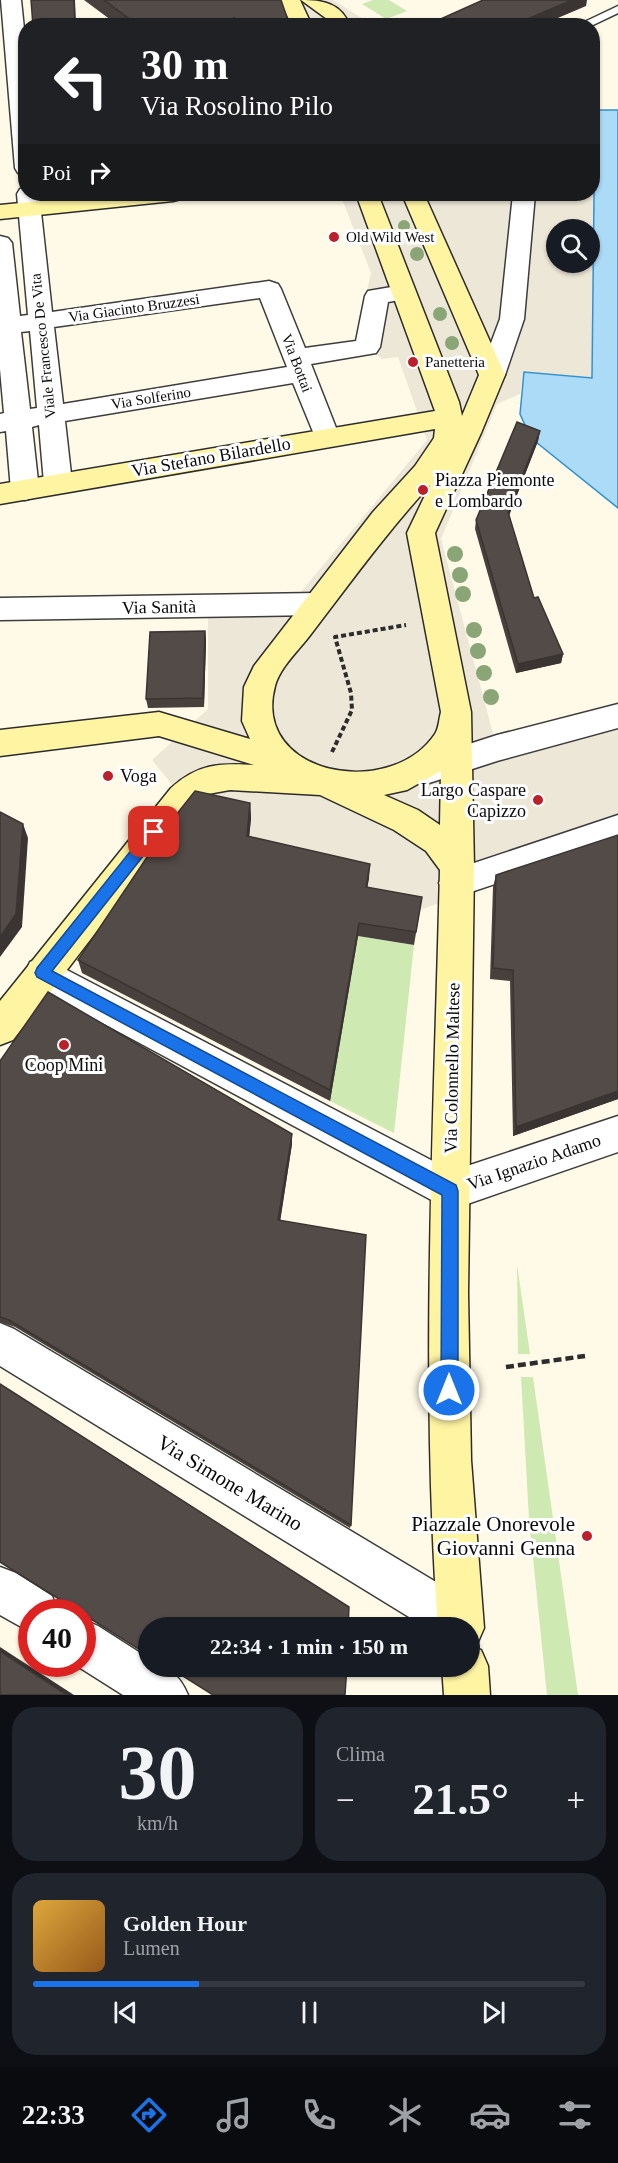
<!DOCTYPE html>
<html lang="it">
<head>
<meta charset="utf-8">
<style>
  body { margin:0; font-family:"Times New Roman",serif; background:#20242c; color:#f1f3f6; height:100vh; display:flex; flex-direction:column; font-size:22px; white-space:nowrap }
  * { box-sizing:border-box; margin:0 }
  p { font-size:20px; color:#9ea1a6 }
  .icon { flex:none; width:33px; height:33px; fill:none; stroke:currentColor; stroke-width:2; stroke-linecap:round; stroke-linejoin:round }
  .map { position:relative; height:1695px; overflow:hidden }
  .sheet { display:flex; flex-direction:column; gap:12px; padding:12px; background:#0d0f14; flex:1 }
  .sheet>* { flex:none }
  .banner { position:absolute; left:18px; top:18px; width:582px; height:183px; border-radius:24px; box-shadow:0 2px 4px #0004; background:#202124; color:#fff; overflow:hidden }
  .controls { position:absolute; left:546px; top:219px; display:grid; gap:12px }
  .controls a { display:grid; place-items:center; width:54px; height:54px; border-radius:50%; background:#171b24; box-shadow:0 2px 4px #0004; font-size:30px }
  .speed { position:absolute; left:18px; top:1599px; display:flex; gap:12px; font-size:30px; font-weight:700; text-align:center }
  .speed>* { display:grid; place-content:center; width:78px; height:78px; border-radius:50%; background:#171b24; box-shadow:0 2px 4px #0004; line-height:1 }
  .speed .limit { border:9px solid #d22; background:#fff; color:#111 }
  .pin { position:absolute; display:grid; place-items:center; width:51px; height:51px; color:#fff; margin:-26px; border-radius:12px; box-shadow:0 3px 9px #0006 }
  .me { position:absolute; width:66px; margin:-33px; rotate:0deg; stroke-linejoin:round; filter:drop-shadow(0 0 4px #0008) }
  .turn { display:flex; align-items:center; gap:21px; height:126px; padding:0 24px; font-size:27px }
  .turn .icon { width:78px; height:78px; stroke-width:2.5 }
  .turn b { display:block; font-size:42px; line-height:51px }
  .then { display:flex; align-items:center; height:57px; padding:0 24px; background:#0003; gap:12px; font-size:22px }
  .big { font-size:45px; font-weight:700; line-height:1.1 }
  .sheet .tile { flex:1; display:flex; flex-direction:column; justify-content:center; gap:9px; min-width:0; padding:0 21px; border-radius:24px; background:#20242c }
  .sheet .dial { align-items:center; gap:0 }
  .dial b { font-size:78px; line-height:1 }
  .song { display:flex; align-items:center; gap:18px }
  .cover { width:72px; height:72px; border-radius:9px; background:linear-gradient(135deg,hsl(40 70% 55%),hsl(30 70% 35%)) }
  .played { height:6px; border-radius:3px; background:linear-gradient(90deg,#1a73e8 30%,#363941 30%) }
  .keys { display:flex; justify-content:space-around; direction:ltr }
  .heat { display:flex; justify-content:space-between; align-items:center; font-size:33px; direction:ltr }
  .sheet .tiles { flex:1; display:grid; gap:12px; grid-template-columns:1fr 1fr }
  .tile:last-child { grid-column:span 2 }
  .trip { position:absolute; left:138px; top:1617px; width:342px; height:60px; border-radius:30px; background:#171b24; box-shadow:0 2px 4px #0004; font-weight:700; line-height:60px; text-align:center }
  .tabs { display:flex; height:96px; justify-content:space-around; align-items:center; background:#090b0e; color:#9ea1a6 }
  .tabs .icon { width:42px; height:42px }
  .tabs .active { color:#1a73e8 }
  .tabs b { font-size:27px; color:#f1f3f6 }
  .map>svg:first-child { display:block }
  .green { fill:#cfe9b2 }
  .plaza { fill:#ede7d8; fill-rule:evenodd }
  .water { fill:#acdbf7; stroke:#3291cf; stroke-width:1.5 }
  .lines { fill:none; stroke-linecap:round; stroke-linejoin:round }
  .lane-casing { stroke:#3d3d3d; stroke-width:3 }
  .street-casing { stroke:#3d3d3d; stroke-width:3 }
  .secondary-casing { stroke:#2c2c2c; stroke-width:3 }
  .path-far2 { stroke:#2c2c2c; stroke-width:2; stroke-dasharray:4 2; stroke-linecap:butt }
  .path-far1 { stroke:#2c2c2c; stroke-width:4; stroke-dasharray:5 3; stroke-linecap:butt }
  .path { stroke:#2c2c2c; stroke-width:4.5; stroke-dasharray:8 4; stroke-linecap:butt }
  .lane { fill:#fff; fill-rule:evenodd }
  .street { fill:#fff; fill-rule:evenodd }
  .secondary { fill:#fff4a2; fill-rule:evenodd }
  .tree { fill:#8aa677 }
  .wall { fill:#47403d }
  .shaded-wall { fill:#3a3432 }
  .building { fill:#534b47; stroke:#3a3432; stroke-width:1.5 }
  .route { fill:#1a73e8; stroke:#114b97; stroke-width:1.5 }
  .poi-dot { fill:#bb212a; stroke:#fff; stroke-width:2 }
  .labels { text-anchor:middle; stroke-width:6; stroke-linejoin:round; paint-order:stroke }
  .far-poi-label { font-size:15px; fill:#0a0a0a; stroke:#fff; text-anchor:start }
  .far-street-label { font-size:15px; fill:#0a0a0a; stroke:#fff }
  .street-label { font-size:18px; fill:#0a0a0a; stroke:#fff }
  .poi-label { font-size:18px; fill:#0a0a0a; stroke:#fff; text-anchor:start }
  .near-street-label { font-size:21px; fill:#0a0a0a; stroke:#fff }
  .near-poi-label { font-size:21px; fill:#0a0a0a; stroke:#fff; text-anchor:end }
</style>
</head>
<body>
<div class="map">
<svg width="618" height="1695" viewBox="0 0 618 1695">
  <rect width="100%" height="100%" fill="#fffae7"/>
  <g class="green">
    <polygon points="373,0 389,0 407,11 386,19 362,4"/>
    <polygon points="358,936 414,945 394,1133 330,1101"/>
    <polygon points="517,1264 530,1354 518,1354"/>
    <polygon points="521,1377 533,1377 578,1695 547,1695 529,1519"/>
  </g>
  <g class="plaza">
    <polygon points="223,0 333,0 373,25 284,25"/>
    <path d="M595,112L592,378L524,372L520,394L497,404L441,539L497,748L618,716V840L420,910L365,901L369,878L248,850L182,797L152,760L208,709V606L290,605L427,440L398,357L382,359L356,338L371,273L340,194H592V113ZM556,230H590V262H556Z"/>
  </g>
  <polygon class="water" points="595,110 618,110 618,508 531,438 520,414 524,372 592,378"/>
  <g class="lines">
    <defs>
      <polygon id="lane" points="618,6 618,13 591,26 576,26"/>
      <g id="street">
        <polygon points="1,0 21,0 26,48 26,175 18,173 15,168"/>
        <path d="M26,188V194H39L52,312L269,281L278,284L281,289L305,348L356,341L365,296L368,291L403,285L412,288L415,293L412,298L388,302L380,347L376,353L311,364L340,438L336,444L327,447L318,444L293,383L65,421L72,483L68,490L58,493L48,490L44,483L39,425L32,427L39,490L35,497L25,500L15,497L11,490L6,431L0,432V414L4,413L0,369V236L8,238L12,243L20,316L28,315L17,194L20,189ZM260,298L287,367L63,404L54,327ZM30,331L37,408L30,409L21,332Z"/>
        <polygon points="513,194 535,194 524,319 505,375 501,381 492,383 483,381 479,375 500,319"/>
        <polygon points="317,593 327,596 332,604 327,612 317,615 0,620 0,598"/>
        <polygon points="618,704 618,728 497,761 429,783 418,779 413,770 418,761 429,757 497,735"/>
        <polygon points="618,815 618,843 456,897 444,893 439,883 444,873"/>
        <polygon points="42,957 452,1171 618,1116 618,1152 450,1210 30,984 25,973 30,962"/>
        <polygon points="0,1323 14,1329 476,1606 483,1622 476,1638 470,1641 470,1628 427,1628 0,1366"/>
        <polygon points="0,1567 16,1573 52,1596 58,1612 32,1612 32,1633 0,1615"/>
        <path d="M82,1619L98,1626L148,1658V1666C170,1666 180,1676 188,1695H123L74,1664H82Z"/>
      </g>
      <g id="secondary">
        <polygon points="280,0 300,0 312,26 292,26"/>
        <path d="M301,0C323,0 341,3 350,26H330L327,19Z"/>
        <polygon points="112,194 184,194 181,199 173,201 0,219 0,205"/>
        <path d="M356,194H378L459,402L462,416L479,375L402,194H424L505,375L481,433L435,533L471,712L474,868L468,1293L471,1460L484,1628L477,1644L472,1646L481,1650L488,1666L490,1695H444L442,1666H470V1628H438C420,1375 434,1123 440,870L426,851L394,830L320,795L230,790L208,794L193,806L13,1040L0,1045V1001L171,788C198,764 218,763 254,765L159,736L0,756V730L159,712L250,739L242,721L244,687L254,666L373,512L415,466L434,438L435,429L0,504V484L435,411ZM430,485L407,533L441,712C439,719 439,728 435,734C390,801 251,775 275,686C280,667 300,649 311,634C350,583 387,532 430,485ZM441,771L440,825L418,810L384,795L407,790Z"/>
      </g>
    </defs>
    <use href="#lane" class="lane-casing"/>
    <use href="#street" class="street-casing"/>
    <use href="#secondary" class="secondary-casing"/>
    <polyline class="path-far2" points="592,53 592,58"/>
    <polyline class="path-far1" points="332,752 352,710 351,693 335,637 406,625"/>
    <polyline class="path" points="506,1367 585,1356"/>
    <use href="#lane" class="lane"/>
    <use href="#street" class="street"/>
    <use href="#secondary" class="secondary"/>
  </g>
  <g class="tree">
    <circle cx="404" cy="226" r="6"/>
    <circle cx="417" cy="254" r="7"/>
    <circle cx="440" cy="314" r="7"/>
    <circle cx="452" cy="343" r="7"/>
    <circle cx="455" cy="554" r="8"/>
    <circle cx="460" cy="575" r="8"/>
    <circle cx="463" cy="594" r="8"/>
    <circle cx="474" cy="630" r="8"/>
    <circle cx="478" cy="651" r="8"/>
    <circle cx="484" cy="673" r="8"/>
    <circle cx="491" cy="697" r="8"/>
  </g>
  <g class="wall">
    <polygon points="84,0 281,0 290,26 119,26"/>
    <polygon points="540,431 538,441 509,515 534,598 563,654 561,663 516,673 475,529 476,520"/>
    <polygon points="205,631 206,641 204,707 148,708 146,699"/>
    <polygon points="250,803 251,818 249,836 369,878 367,888 422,897 414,945 358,936 330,1101 82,973 78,960"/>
    <polygon points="496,875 618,1099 513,1136 510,981 490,979 493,887"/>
    <polygon points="0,1061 292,1144 280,1220 351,1525 350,1528 15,1327 0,1322"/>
  </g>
  <g class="shaded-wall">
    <polygon points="74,0 75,0 76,26 75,26"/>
    <polygon points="572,0 587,0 586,6 539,26 511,26"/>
    <polygon points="234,18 235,26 215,26"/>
    <polygon points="540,431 538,441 507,521 508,512"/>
    <polygon points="205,631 206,641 204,707 203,698"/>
    <polygon points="563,654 561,663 516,673 518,664"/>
    <polygon points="250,803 251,818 248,850 247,836"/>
    <polygon points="23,824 28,838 22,927 0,957 0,937"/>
    <polygon points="370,864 369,878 365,901 366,887"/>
    <polygon points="359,923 358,936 330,1101 330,1090"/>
    <polygon points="618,1091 618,1099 513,1136 516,1127"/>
    <polygon points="292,1134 292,1144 279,1229 278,1220"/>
    <polygon points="0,1647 74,1695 67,1695 0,1651"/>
  </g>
  <g class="building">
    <polygon points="31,0 74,0 75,26 33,26"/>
    <polygon points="104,0 281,0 290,26 237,26 234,18 215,26 139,26"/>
    <polygon points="483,0 572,0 511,26 425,26"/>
    <polygon points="517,422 540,431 508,512 534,598 538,597 563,654 518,664 476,520"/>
    <polygon points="205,631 203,698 146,699 150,632"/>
    <polygon points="195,791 250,803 247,836 370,864 366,887 422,897 416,932 359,923 330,1090 78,960 172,820"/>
    <polygon points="0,812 23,824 16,914 0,937"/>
    <polygon points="618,835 618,1091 516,1127 513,970 493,968 496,875"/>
    <polygon points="48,992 292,1134 278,1220 366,1235 351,1525 9,1320 0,1317 0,1061"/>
    <polygon points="0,1384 349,1607 348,1628 148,1628 148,1655 0,1562"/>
    <polygon points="0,1651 67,1695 0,1695"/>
    <polygon points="167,1666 347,1666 345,1695 213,1695"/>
  </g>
  <polygon class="route" points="154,826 159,828 161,832 159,836 52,971 456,1185 458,1191 458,1390 455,1397 449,1399 443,1397 441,1390 442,1195 37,977 35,973 37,968 149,828"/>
  <g class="poi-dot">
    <circle cx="334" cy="237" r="6"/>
    <circle cx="413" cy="362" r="6"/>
    <circle cx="423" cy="490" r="6"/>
    <circle cx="108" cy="776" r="6"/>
    <circle cx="538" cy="800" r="6"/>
    <circle cx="64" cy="1045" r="6"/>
    <circle cx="587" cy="1536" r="6"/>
  </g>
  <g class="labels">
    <g class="far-poi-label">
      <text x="346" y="242">Old Wild West</text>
      <text x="425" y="367">Panetteria</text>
    </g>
    <g class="far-street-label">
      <text transform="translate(134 308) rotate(-8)" y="5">Via Giacinto Bruzzesi</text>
      <text transform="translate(43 346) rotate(-96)" y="5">Viale Francesco De Vita</text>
      <text transform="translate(297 363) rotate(69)" y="5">Via Bottai</text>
      <text transform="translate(151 398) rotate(-9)" y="5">Via Solferino</text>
    </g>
    <g class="street-label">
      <text transform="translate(211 457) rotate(-10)" y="6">Via Stefano Bilardello</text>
      <text transform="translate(159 607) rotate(-1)" y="6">Via Sanità</text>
      <text transform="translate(452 1068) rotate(-89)" y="6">Via Colonnello Maltese</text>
      <text transform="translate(534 1162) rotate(-19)" y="6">Via Ignazio Adamo</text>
    </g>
    <g class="poi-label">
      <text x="435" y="486">Piazza Piemonte<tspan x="435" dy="21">e Lombardo</tspan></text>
      <text x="120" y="782">Voga</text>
      <text x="526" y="796" text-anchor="end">Largo Caspare<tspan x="526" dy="21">Capizzo</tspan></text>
      <text x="64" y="1071" text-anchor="middle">Coop Mini</text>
    </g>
    <g class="near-street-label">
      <text transform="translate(230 1483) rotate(31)" y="7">Via Simone Marino</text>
    </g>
    <g class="near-poi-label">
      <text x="575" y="1531">Piazzale Onorevole<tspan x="575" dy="24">Giovanni Genna</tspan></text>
    </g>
  </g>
</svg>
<div class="controls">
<a><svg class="icon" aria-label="search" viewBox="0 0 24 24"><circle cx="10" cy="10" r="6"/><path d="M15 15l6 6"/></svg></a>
</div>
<div class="speed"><div class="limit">40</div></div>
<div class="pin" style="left:154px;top:832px;background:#d93025"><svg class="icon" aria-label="arrive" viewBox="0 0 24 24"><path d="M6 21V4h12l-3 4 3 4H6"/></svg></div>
<svg class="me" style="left:449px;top:1390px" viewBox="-20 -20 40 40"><circle r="17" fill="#1a73e8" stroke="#fff" stroke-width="3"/><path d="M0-11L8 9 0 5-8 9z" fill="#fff"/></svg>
<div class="trip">22:34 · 1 min · 150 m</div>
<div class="banner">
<div class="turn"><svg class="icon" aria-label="left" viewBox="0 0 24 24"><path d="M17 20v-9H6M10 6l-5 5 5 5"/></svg><div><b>30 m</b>Via Rosolino Pilo</div></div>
<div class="then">Poi<svg class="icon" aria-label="right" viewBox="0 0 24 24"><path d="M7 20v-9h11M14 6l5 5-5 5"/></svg></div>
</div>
</div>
<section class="sheet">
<div class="tiles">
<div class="tile dial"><b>30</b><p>km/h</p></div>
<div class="tile"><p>Clima</p>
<div class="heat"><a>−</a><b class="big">21.5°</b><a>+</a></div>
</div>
<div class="tile">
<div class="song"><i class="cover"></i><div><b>Golden Hour</b><p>Lumen</p></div></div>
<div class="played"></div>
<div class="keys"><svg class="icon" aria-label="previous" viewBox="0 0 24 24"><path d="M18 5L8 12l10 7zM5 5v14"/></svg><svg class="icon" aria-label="pause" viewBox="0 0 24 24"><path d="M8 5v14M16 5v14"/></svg><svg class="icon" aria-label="next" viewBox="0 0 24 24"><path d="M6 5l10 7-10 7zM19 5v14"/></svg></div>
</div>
</div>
</section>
<nav class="tabs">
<b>22:33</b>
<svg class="icon active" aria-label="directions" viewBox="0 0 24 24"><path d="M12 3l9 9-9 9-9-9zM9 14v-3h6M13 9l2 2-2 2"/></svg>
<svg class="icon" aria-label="music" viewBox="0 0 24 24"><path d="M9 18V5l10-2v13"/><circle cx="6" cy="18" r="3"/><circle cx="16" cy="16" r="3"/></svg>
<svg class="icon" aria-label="phone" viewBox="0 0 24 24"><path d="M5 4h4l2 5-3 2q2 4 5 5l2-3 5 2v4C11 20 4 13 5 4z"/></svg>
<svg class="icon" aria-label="climate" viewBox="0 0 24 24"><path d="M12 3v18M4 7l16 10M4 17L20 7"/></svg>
<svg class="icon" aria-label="car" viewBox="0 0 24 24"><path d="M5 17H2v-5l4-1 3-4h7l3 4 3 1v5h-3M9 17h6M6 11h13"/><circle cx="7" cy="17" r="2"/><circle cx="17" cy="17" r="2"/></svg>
<svg class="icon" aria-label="filters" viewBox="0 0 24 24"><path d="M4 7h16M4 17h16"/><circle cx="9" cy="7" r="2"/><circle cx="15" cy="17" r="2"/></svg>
</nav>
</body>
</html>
